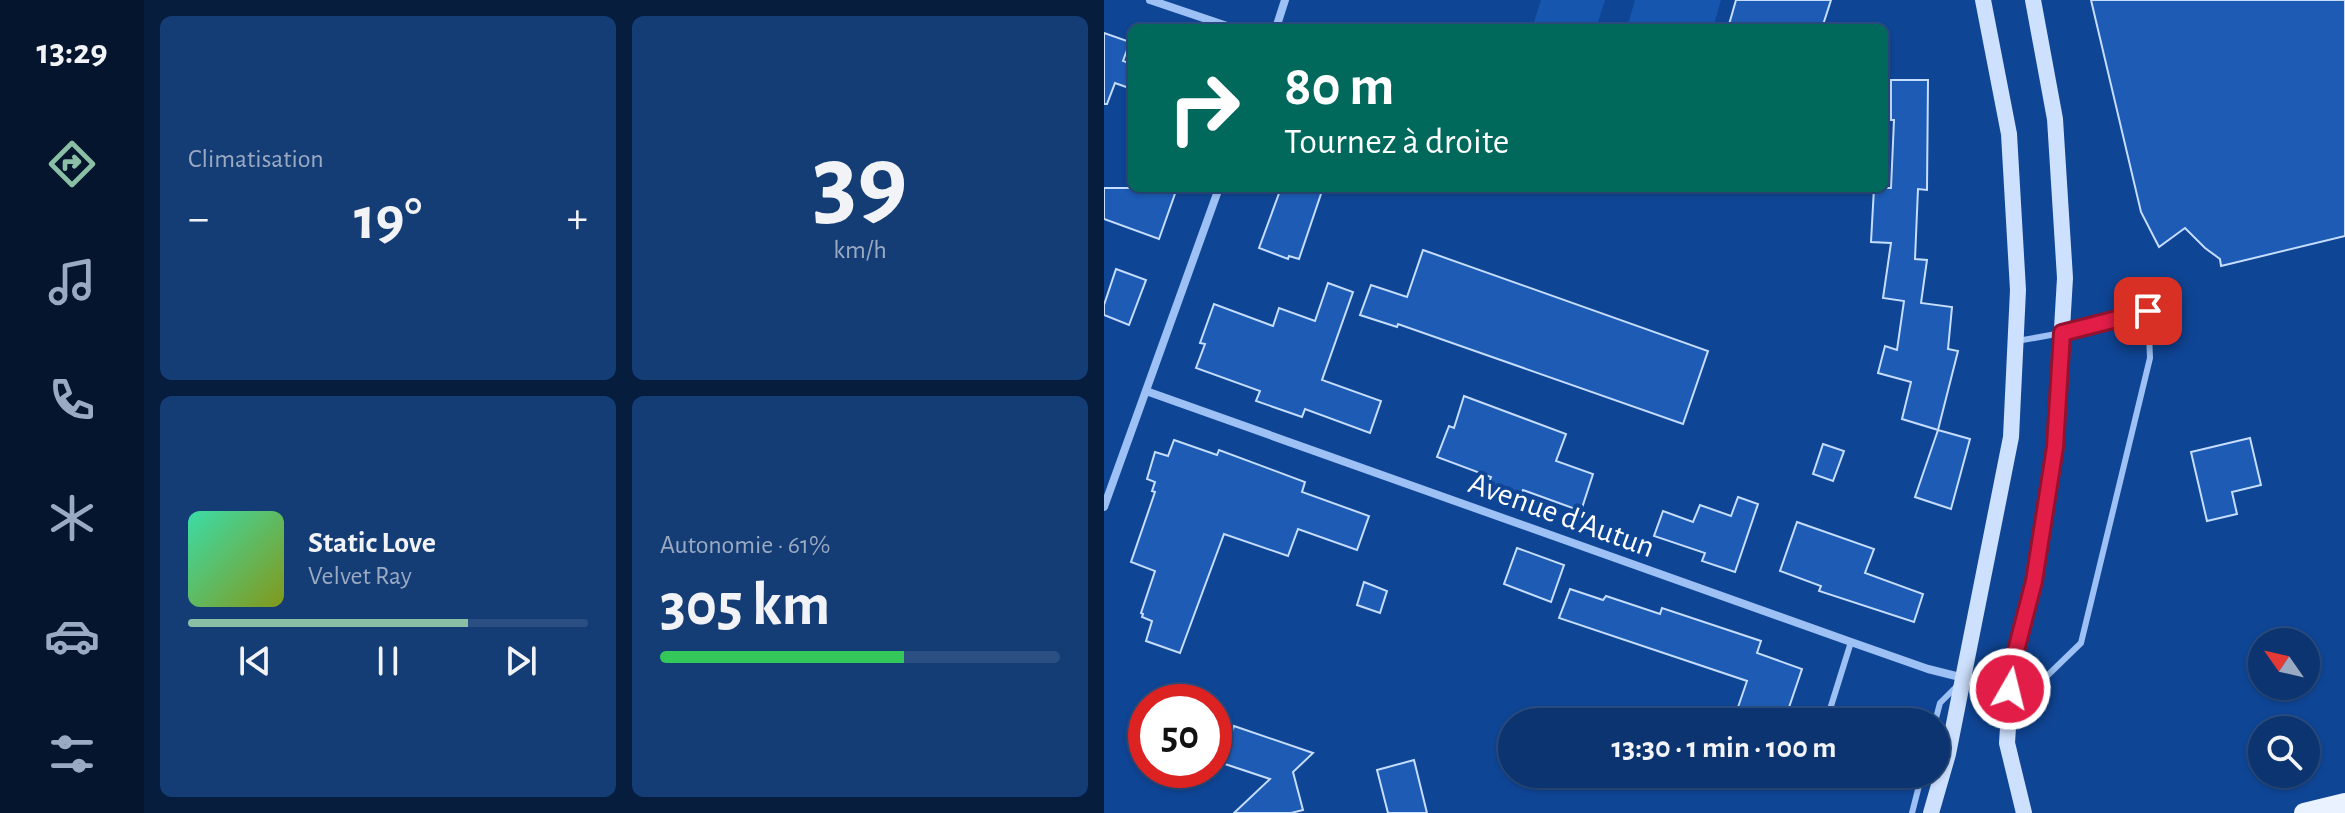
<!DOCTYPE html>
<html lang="fr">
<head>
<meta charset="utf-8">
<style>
  body { margin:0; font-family:"Alegreya Sans",sans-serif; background:#143c75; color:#f1f3f6; height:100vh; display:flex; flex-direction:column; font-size:30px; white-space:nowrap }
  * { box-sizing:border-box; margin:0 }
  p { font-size:26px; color:#9aaac3 }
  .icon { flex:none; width:44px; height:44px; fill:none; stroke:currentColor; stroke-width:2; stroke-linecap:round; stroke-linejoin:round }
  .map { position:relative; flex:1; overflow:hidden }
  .side { display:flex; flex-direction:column; gap:16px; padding:16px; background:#061d3e; width:960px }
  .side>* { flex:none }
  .banner { position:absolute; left:24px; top:24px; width:760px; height:168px; border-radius:12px; box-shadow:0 2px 6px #0004,0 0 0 2px #2b4f83; background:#00695c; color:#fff; overflow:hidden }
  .needle { width:52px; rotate:304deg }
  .controls { position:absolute; left:1144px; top:628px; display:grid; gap:16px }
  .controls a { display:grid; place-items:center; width:72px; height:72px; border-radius:50%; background:#0b3470; box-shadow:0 2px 6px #0004,0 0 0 2px #2b4f83; font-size:40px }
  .speed { position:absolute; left:24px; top:684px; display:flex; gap:16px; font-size:40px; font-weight:700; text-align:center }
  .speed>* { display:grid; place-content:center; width:104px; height:104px; border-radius:50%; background:#0b3470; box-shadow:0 2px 6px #0004,0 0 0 2px #2b4f83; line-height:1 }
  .speed .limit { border:12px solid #d22; background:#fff; color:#111 }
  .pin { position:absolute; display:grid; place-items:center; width:68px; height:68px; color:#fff; margin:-34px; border-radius:16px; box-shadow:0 4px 12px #0006 }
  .me { position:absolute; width:88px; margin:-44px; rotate:8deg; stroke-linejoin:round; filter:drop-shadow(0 0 6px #0008) }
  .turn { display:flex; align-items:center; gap:28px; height:168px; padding:0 24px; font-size:36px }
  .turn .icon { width:104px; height:104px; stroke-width:2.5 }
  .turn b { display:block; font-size:56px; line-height:68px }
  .big { font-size:60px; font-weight:600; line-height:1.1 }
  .side .card { flex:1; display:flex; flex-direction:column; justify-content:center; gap:12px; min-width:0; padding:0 28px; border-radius:12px; background:#143c75 }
  .side .dial { align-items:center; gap:0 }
  .dial b { font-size:104px; line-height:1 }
  .song { display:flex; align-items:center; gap:24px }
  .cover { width:96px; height:96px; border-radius:12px; background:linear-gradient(135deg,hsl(160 70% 55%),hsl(70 70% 35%)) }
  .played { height:8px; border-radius:4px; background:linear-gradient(90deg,#8abfa5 70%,#2b4f83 70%) }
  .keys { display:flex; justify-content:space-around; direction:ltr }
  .heat { display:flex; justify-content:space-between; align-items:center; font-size:44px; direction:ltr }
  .charge { height:12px; border-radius:6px; background:linear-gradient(90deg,#34c759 61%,#2b4f83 0) }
  .side .tiles { flex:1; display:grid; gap:16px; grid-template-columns:repeat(2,1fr) }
  .trip { position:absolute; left:394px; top:708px; width:452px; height:80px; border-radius:40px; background:#0b3470; box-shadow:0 2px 6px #0004,0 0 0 2px #2b4f83; font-weight:600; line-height:80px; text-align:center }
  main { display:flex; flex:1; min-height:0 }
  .tabs { display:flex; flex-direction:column; width:144px; justify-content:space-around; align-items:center; background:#04152d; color:#9aaac3 }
  .tabs .icon { width:56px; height:56px }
  .tabs .current { color:#8abfa5 }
  .tabs b { font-size:36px; color:#f1f3f6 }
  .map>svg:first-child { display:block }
  .green { fill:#1756af }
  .building { fill:#1d5bb5; stroke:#c5ddfe; stroke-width:2 }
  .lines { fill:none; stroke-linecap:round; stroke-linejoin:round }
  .lane { stroke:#9dc1f4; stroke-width:6 }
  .street { stroke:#9dc1f4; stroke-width:8 }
  .secondary { stroke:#cde0fd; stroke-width:16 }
  .primary { stroke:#eaf2ff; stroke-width:20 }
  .route-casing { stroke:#92132f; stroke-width:20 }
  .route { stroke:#e11d48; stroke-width:14 }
  .labels { text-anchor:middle; stroke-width:8; stroke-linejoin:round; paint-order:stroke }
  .street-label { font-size:32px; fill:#fff; stroke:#0f4595 }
</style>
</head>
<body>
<main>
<nav class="tabs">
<b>13:29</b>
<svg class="icon current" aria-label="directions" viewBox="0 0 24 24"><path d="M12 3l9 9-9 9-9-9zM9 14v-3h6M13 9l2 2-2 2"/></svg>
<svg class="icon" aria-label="music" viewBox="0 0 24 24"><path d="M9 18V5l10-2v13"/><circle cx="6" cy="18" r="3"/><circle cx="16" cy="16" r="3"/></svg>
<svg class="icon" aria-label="phone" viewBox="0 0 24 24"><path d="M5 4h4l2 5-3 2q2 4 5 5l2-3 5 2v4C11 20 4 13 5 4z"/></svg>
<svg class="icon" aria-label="climate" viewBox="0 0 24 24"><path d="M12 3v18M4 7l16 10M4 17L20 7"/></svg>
<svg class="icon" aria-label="car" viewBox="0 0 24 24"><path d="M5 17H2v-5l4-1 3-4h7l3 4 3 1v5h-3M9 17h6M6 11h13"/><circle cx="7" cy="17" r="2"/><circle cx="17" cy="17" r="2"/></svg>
<svg class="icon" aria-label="filters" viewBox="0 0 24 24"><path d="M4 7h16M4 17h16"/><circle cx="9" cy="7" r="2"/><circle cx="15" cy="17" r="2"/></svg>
</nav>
<section class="side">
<div class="tiles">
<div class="card"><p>Climatisation</p>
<div class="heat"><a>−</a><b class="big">19°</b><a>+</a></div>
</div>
<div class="card dial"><b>39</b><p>km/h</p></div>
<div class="card">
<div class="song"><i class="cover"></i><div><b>Static Love</b><p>Velvet Ray</p></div></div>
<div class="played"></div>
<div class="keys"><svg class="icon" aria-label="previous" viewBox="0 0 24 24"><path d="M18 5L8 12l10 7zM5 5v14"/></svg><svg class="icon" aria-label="pause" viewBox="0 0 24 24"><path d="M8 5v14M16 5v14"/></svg><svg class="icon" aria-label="next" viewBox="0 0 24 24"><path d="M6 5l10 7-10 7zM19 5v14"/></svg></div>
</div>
<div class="card"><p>Autonomie · 61%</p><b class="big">305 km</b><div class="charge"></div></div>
</div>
</section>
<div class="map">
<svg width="1241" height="813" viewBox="0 0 1241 813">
  <rect width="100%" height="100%" fill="#0f4595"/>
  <g class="green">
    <polygon points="437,0 501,0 492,28 441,28 429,25"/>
    <polygon points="531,0 617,0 609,28 523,28"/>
  </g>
  <g class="building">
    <polygon points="632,0 727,0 718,28 624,28"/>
    <polygon points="987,0 1241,0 1241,236 1117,266 1116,259 1101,248 1081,228 1055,247 1037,212"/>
    <polygon points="0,33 26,42 19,61 28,64 28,89 11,83 3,104 0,104"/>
    <polygon points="787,80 824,80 823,190 814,189 811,259 823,260 817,303 848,307 844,349 854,351 834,430 866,439 847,509 811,497 834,430 798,419 807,382 774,373 781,346 793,350 800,301 779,298 787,243 767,242 770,188 787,188 790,120 787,120"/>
    <polygon points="0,188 73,188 55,239 0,219"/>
    <polygon points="177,188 219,188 195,259 185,256 184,259 155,248"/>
    <polygon points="319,250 604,351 579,424 294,324 293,327 256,315 267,285 303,297"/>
    <polygon points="12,269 42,280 25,325 0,315 0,305"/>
    <polygon points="224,283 249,292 218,380 277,401 266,433 201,409 198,417 152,401 156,391 92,368 101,344 96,343 110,304 169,326 175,308 211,321"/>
    <polygon points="360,396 462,434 452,461 489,474 477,511 419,490 417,496 384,485 387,477 333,457 345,426 350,428"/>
    <polygon points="1146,438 1157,485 1128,492 1133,514 1103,521 1087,452"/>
    <polygon points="70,440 113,455 115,450 201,482 198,492 265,516 253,550 194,529 184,556 120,534 76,653 42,641 48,621 38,617 39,614 37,613 51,571 27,562 51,492 48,491 51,482 43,479 51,452 64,456"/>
    <polygon points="719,444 740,451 729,481 709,474"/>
    <polygon points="634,497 654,504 631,572 598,561 601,553 550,536 559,511 589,522 596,505 627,516"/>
    <polygon points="693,522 770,549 761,573 819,594 810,622 715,591 717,586 676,571"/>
    <polygon points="413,548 460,565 447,602 400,584"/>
    <polygon points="260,582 283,591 276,613 253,605"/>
    <polygon points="466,589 499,600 502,596 556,614 558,608 657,641 653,653 698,669 680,722 659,722 632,713 643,681 455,618"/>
    <polygon points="130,726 209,753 189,772 199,810 187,813 130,813 166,779 118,763"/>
    <polygon points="310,760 323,813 284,813 273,770"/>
  </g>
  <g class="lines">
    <g class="lane">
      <polyline points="910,708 977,643 1046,358 1044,311 958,333 913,341"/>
      <polyline points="722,722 747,642"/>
      <polyline points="831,722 836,703 852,687"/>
      <polyline points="808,813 818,774"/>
    </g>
    <g class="street">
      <polyline points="46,0 129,28"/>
      <polyline points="172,28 181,0"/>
      <polyline points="42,391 747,642 824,669 860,678"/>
      <polyline points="0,507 115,188"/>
    </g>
    <g class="secondary">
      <polyline points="827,813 844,754 907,437 914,290 905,134 879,0"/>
      <polyline points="920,813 903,743 908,666 930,581 951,447 961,278 951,119 929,0"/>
    </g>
    <polyline class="primary" points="1200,813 1241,803"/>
  </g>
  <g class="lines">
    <defs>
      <polyline id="route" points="906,689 908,666 930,581 951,447 958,333 1044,311"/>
    </defs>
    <use href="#route" class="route-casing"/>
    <use href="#route" class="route"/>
  </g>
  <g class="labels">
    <g class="street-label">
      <text transform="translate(458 514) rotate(20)" y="11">Avenue d'Autun</text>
    </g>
  </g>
</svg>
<div class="controls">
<a><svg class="needle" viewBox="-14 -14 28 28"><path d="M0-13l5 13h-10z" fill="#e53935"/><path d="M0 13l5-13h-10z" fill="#9aaac3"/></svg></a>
<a><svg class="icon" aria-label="search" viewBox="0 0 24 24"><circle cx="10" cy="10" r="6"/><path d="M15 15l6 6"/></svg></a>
</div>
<div class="speed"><div class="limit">50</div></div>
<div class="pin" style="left:1044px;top:311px;background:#d93025"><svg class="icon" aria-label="arrive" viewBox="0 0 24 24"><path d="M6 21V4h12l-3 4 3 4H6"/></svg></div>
<svg class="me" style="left:906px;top:689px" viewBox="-20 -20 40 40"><circle r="17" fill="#e11d48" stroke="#fff" stroke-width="3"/><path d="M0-11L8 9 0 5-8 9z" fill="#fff"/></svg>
<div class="trip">13:30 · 1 min · 100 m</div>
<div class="banner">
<div class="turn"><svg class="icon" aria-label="right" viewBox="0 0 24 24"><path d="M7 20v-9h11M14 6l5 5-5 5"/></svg><div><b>80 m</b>Tournez à droite</div></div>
</div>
</div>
</main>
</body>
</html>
